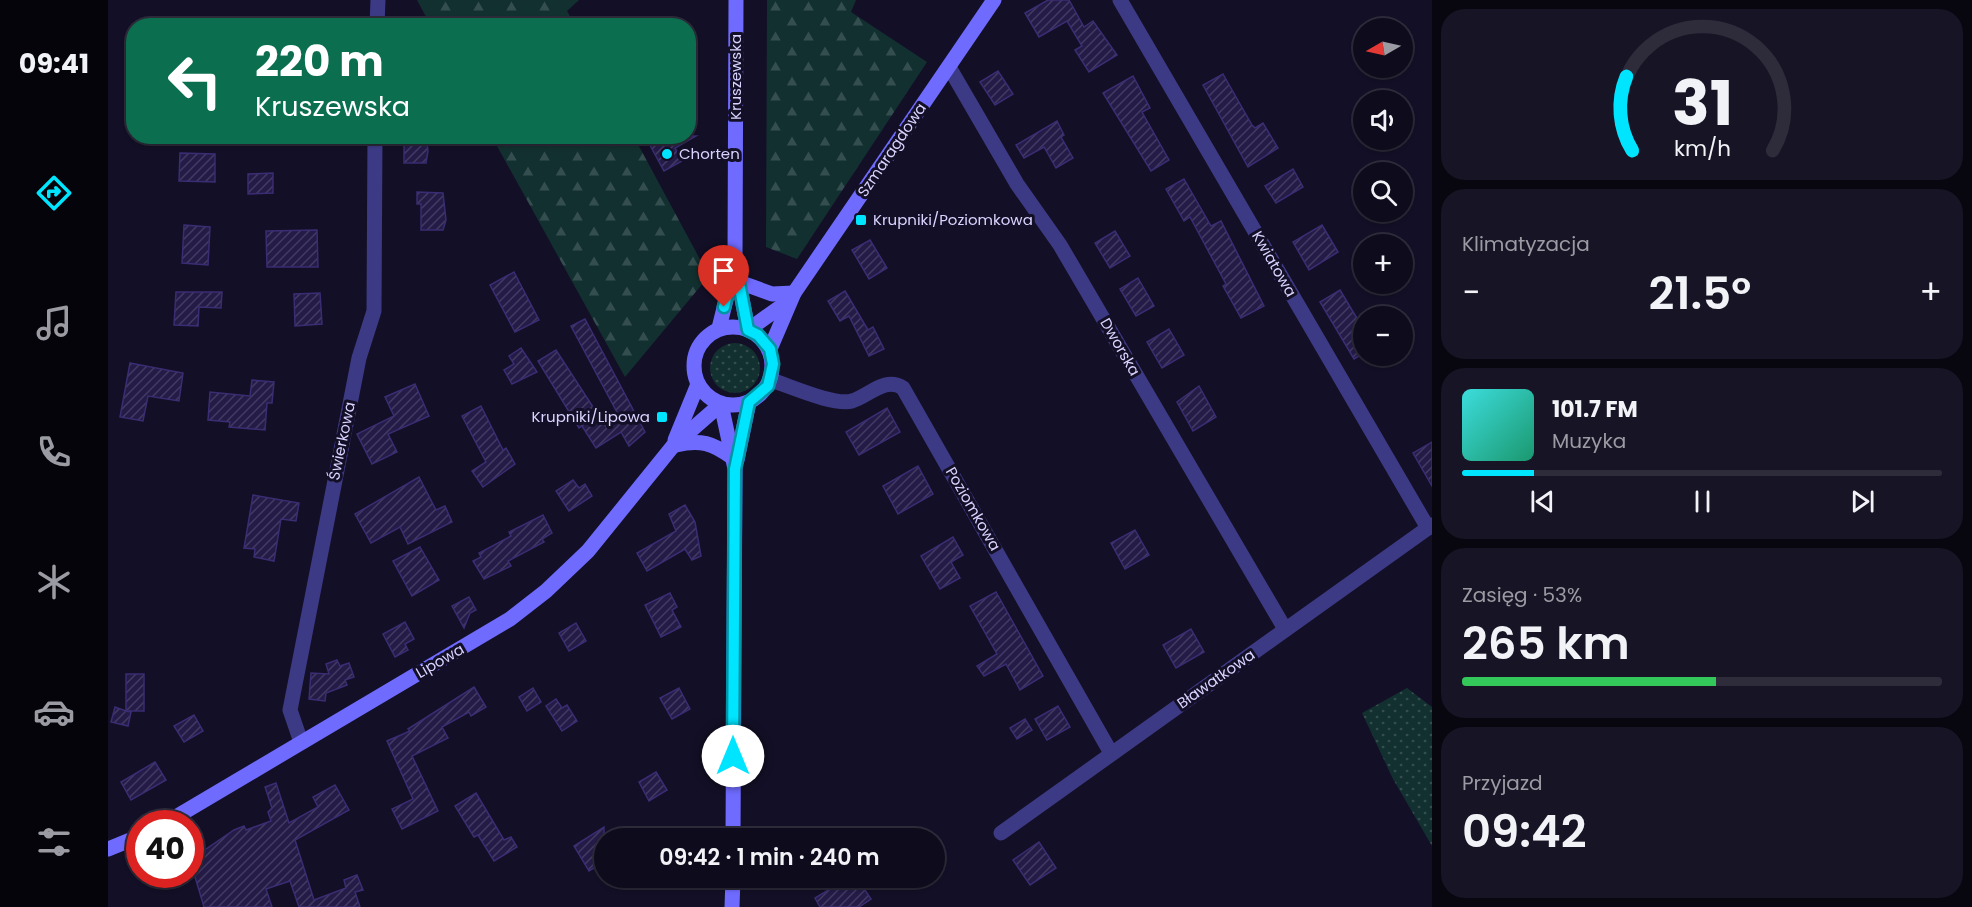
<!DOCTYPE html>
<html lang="pl">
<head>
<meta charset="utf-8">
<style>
  body { margin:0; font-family:Poppins,sans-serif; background:#171425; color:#f1f3f6; height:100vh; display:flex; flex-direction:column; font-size:22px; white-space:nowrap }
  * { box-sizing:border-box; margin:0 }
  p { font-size:20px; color:#9b9ba3 }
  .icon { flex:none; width:33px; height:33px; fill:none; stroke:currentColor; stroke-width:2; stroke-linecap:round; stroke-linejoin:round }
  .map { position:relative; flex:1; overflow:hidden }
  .drawer { display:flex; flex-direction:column; gap:9px; padding:9px; background:#08060f; width:540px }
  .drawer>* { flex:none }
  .hud { position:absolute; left:18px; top:18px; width:570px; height:126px; border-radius:24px; box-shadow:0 2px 4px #0004,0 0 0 2px #2e2b3b; background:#0b6e4f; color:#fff; overflow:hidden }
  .needle { width:39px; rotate:261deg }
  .controls { position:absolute; left:1245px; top:18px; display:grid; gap:12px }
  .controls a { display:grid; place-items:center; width:60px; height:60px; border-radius:50%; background:#0e0b1c; box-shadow:0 2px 4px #0004,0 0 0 2px #2e2b3b; font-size:30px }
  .speed { position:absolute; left:18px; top:810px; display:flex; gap:12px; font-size:30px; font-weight:700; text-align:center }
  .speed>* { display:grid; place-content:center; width:78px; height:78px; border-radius:50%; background:#0e0b1c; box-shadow:0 2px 4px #0004,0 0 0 2px #2e2b3b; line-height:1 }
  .speed .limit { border:9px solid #d22; background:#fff; color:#111 }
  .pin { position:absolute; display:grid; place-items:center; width:51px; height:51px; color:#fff; margin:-62px -26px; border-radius:50% 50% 50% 0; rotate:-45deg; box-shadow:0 0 6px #0007 }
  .pin .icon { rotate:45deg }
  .me { position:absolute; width:66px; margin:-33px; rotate:0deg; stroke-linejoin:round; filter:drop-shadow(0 0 4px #0008) }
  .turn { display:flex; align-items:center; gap:21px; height:126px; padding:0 30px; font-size:27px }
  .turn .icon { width:78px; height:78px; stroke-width:2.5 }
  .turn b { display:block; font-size:42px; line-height:51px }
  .big { font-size:45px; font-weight:600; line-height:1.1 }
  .drawer .widget { flex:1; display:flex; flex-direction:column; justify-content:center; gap:9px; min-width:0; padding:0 21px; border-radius:24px; background:#171425 }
  .drawer .dial { align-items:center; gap:0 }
  .dial svg { height:156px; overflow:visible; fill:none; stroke:#2e2b3b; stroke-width:7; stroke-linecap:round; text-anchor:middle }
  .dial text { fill:#f1f3f6; stroke:none }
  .song { display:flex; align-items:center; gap:18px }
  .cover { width:72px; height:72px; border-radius:9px; background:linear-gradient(135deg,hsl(180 70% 55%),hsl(160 70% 35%)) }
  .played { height:6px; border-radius:3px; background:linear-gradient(90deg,#00e5ff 15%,#2e2b3b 15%) }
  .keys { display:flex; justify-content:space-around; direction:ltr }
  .heat { display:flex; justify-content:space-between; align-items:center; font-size:33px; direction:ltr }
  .charge { height:9px; border-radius:4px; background:linear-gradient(90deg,#34c759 53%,#2e2b3b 0) }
  .trip { position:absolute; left:486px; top:828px; width:351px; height:60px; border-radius:30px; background:#0e0b1c; box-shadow:0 2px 4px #0004,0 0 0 2px #2e2b3b; font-weight:600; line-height:60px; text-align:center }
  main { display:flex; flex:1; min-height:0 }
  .dock { display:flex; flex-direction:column; width:108px; justify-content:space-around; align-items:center; background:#06040b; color:#9b9ba3 }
  .dock .icon { width:42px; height:42px }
  .dock .selected { color:#00e5ff }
  .dock b { font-size:27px; color:#f1f3f6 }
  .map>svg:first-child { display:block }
  .grass { fill:url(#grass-dots) }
  .forest { fill:url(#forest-firs) }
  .building { fill:url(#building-hatch); stroke:#3b2d73; stroke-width:1.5 }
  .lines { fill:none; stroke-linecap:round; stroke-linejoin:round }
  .street { stroke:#3d3a85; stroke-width:15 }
  .secondary { stroke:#6f6bff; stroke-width:15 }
  .route-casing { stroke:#0095a6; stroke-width:15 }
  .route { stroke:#00e5ff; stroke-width:10 }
  .poi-dot { fill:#00e5ff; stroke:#130f26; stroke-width:2 }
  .labels { text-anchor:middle; stroke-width:6; stroke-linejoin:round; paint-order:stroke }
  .street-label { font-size:15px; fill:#d9d4ff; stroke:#130f26 }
  .poi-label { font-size:15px; fill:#d9d4ff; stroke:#130f26; text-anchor:start }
</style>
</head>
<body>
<main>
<nav class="dock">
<b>09:41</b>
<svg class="icon selected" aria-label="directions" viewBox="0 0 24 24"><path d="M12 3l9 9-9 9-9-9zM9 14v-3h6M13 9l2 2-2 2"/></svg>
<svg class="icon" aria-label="music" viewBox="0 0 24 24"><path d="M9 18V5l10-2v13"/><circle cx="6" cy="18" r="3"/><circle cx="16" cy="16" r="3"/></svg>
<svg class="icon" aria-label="phone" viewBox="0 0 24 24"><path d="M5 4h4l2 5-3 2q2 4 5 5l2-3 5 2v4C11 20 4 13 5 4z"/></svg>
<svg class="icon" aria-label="climate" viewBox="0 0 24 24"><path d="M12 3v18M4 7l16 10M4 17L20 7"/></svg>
<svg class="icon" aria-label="car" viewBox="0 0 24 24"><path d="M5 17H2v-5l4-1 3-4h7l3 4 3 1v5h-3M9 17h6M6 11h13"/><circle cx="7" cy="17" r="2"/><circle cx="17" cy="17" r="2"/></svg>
<svg class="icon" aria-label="filters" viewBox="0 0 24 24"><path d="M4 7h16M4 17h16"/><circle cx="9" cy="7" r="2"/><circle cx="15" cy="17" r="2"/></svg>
</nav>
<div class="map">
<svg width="1324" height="907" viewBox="0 0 1324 907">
  <defs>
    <pattern id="grass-dots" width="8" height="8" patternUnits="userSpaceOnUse" patternTransform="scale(1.5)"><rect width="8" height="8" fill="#12302f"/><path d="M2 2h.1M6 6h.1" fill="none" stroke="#344d4e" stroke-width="1.8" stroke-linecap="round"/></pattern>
    <pattern id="forest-firs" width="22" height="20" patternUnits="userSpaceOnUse" patternTransform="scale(1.5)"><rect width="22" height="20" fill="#12302f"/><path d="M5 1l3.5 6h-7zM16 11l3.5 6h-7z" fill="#344d4e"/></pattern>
    <pattern id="building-hatch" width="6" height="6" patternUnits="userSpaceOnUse" patternTransform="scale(1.5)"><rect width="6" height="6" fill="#241b47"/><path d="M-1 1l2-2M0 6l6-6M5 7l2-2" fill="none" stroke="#433b63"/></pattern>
  </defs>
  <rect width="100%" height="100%" fill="#130f26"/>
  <g class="grass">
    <circle cx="627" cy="368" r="25"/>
    <polygon points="1299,688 1324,707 1324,846 1285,779 1254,713"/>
  </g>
  <g class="forest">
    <polygon points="309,0 471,0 459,11 467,25 323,26"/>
    <polygon points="659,0 748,0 743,12 819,62 689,259 658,247"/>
    <polygon points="384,137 526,137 601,276 517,377"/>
  </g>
  <g class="building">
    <polygon points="940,0 961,0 976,27 985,21 1009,55 981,72 967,50 974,46 959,21 931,37 917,13"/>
    <polygon points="890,71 905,94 887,105 872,82"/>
    <polygon points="1115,74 1144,125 1147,128 1155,123 1170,148 1140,167 1095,85"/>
    <polygon points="1025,76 1042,108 1034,112 1061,160 1043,171 995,93"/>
    <polygon points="949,121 956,135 953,137 965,158 948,168 936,147 916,158 908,145"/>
    <polygon points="296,136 318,136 320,151 318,163 296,163"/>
    <polygon points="537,136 588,136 567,148 574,161 556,171"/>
    <polygon points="72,153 107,154 107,182 71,181"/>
    <polygon points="1185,169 1195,187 1168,203 1157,186"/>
    <polygon points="165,173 165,193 140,194 140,174"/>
    <polygon points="1076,179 1103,226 1113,221 1156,306 1133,318 1115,286 1118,284 1082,217 1076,221 1058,189"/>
    <polygon points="309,192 335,193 338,220 335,230 313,230 313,204 309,204"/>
    <polygon points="76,225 102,227 100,265 74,263"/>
    <polygon points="1214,225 1230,252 1201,270 1185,242"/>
    <polygon points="209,230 210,267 159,267 158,231"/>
    <polygon points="1007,231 1022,256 1002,268 987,243"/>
    <polygon points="762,240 779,268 761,279 744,250"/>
    <polygon points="406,272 431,320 407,332 382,285"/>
    <polygon points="1030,278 1046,306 1028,316 1012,289"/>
    <polygon points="1232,290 1256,330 1256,353 1246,359 1212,302"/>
    <polygon points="737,291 760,330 765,327 776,349 761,356 741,316 732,321 720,301"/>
    <polygon points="68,292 114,292 113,308 91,307 90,326 66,325"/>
    <polygon points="212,293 214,324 187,326 186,294"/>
    <polygon points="477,319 537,432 521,446 513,432 488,448 474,426 471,428 430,361 448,350 498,427 512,418 463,326"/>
    <polygon points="1061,329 1076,355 1054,368 1039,342"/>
    <polygon points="413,348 429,372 404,384 396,370 406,364 401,356"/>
    <polygon points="22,363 75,373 71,401 40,396 35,421 12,417"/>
    <polygon points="144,380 166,382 164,403 159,403 157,430 121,427 122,422 100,420 102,392 142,396"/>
    <polygon points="307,384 321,416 280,434 289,452 264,464 249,434 286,416 277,397"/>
    <polygon points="1091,386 1108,417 1085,431 1069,402"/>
    <polygon points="373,406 395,450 398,448 407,464 375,487 364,471 378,462 354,416"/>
    <polygon points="779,408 792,432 751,455 738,432"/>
    <polygon points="1324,442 1324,486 1305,453"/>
    <polygon points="810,466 825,494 790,514 775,486"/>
    <polygon points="311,477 328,510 337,506 344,522 300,544 292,527 263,543 247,514"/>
    <polygon points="465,480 471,488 477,484 484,496 461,511 448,491"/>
    <polygon points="145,495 191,503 188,521 173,519 166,561 146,557 147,549 136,548"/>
    <polygon points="577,505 587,522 593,556 584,560 577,549 539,571 529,553 568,531 561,514"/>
    <polygon points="435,515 444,533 434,539 436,542 400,561 403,566 376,579 365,561 373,557 371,553 403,536 401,532"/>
    <polygon points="1027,530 1041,555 1017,569 1003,543"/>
    <polygon points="845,537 855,555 843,562 852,578 832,589 813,556"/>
    <polygon points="312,547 331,580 304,596 285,561"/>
    <polygon points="888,592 935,676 912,690 898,664 876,676 869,666 889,654 862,606"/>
    <polygon points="562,593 569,607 564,610 573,627 553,637 537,605"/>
    <polygon points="361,597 368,610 362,613 356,628 344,606"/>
    <polygon points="297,622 306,639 297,644 300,650 287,657 275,634"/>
    <polygon points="468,623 478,641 461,651 451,633"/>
    <polygon points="1083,629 1096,652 1068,668 1055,645"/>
    <polygon points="229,660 232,666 241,663 246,677 237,680 239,685 218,693 217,701 201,699 203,673 221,674 218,664"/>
    <polygon points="18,674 36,674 36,711 18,711 23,712 20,726 3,722 7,707 18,711"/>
    <polygon points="366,687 378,707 363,716 361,712 334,727 340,738 304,756 330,811 294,829 284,809 305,799 279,741 302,731 300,729"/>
    <polygon points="425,688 433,702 419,711 411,697"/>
    <polygon points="571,688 582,709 564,719 552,698"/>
    <polygon points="448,699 454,708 459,705 469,721 454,731 438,706"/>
    <polygon points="950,706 962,727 939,740 927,719"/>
    <polygon points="86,715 95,731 76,742 66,726"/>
    <polygon points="917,719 924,730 909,739 902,728"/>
    <polygon points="47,762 58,780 23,800 13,782"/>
    <polygon points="548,772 559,790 541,801 531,782"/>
    <polygon points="168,783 181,823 210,807 205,797 227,785 241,810 187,840 206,900 238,888 236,880 249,875 255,890 247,892 252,907 191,907 182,881 158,889 164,907 96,907 82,860 126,830 136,826 138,830 163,821 160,812 164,808 157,787"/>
    <polygon points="368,793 396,840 403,837 409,847 386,861 370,835 366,837 347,806"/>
    <polygon points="496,827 496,862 481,871 466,846"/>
    <polygon points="931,842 948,868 922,885 905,860"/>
    <polygon points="740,878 749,878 763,899 751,907 712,907 707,898"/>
  </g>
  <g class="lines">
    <g class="street">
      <polyline points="1012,0 1320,528"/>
      <polyline points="269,26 270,0"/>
      <polyline points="841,67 909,184 952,245 1177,629"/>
      <path d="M663,380C682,386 726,406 744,401C761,396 777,376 795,388L1003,753"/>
      <polyline points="193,742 182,710 251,358 266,311 267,136"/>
      <polyline points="893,833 1324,525"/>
    </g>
    <g class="secondary">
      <polyline points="628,0 627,262 640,330"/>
      <polyline points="631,282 664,294 686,293"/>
      <circle cx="625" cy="366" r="39"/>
      <polyline points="611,328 626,268"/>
      <polyline points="640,330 682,300"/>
      <polyline points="662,349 686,293 886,0"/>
      <polyline points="613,404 627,469 625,838"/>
      <polyline points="567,440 590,384"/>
      <path d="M568,445C592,439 605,443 625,458"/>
      <polyline points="629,460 641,402"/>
      <polyline points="56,824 402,619 438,591 480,551 565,446 613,404"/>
      <polyline points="0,849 32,836"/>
      <polyline points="624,907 625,878"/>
    </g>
  </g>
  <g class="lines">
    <defs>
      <polyline id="route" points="616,307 627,262 640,330 650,335 662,349 665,364 660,386 641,402 627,469 625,756"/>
    </defs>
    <use href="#route" class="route-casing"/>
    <use href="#route" class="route"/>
  </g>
  <g class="poi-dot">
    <circle cx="559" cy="154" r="6"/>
    <rect x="747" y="214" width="12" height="12" rx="3"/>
    <rect x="548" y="411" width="12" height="12" rx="3"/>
  </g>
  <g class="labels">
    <g class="street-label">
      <text transform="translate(628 77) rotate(-90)" y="5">Kruszewska</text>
      <text transform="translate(784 150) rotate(-56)" y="5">Szmaragdowa</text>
      <text transform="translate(1166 264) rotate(60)" y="5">Kwiatowa</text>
      <text transform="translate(1012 347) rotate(60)" y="5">Dworska</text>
      <text transform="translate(234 441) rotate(-78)" y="5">Świerkowa</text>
      <text transform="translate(865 509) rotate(60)" y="5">Poziomkowa</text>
      <text transform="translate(332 661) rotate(-30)" y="5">Lipowa</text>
      <text transform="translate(1108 679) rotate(-35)" y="5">Bławatkowa</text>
    </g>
    <g class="poi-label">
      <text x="571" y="159">Chorten</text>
      <text x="765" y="225">Krupniki/Poziomkowa</text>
      <text x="542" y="422" text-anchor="end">Krupniki/Lipowa</text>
    </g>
  </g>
</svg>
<div class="controls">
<a><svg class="needle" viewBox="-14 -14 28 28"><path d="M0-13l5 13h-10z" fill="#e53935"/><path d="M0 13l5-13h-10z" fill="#9b9ba3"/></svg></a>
<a><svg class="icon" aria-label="sound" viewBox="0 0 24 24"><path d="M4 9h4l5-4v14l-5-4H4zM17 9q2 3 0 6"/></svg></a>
<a><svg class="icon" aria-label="search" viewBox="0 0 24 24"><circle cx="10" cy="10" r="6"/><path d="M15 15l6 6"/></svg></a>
<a>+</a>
<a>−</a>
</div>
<div class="speed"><div class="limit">40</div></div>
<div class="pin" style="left:616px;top:307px;background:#d93025"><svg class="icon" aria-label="arrive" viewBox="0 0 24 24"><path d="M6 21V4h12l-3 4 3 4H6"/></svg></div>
<svg class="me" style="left:625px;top:756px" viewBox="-20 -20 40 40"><circle r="19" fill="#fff"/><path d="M0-13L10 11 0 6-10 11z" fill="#00e5ff"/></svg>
<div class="trip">09:42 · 1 min · 240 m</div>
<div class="hud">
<div class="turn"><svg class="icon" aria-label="left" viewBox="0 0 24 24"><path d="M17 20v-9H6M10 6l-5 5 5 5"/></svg><div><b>220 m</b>Kruszewska</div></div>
</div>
</div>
<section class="drawer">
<div class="widget dial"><svg viewBox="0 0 100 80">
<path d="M14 69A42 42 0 1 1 86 69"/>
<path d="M14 69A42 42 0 0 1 11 31" stroke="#00e5ff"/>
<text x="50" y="56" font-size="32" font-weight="700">31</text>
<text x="50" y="72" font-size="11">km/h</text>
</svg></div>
<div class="widget"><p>Klimatyzacja</p>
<div class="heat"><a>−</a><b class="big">21.5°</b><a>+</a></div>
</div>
<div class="widget">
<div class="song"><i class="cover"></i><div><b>101.7 FM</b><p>Muzyka</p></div></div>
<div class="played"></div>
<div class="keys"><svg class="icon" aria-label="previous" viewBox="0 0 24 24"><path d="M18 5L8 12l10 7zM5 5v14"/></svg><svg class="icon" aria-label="pause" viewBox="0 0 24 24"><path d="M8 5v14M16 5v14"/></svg><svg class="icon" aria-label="next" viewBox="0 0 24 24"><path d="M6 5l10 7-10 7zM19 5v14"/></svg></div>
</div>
<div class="widget"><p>Zasięg · 53%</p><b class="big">265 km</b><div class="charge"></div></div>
<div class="widget"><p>Przyjazd</p><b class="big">09:42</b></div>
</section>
</main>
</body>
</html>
